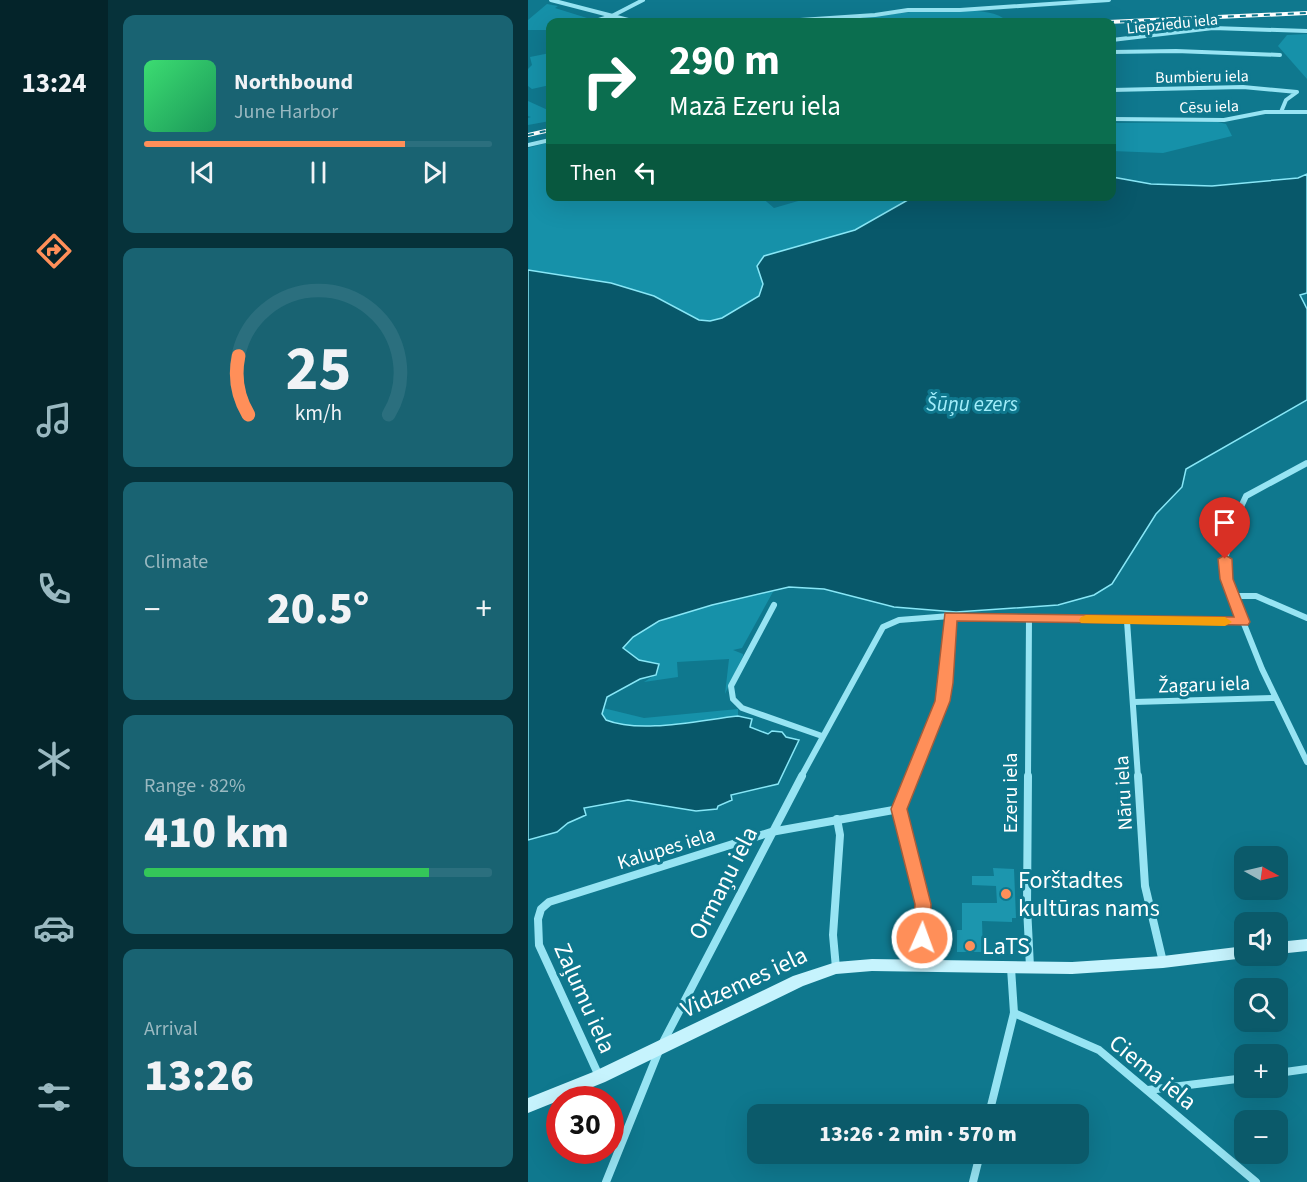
<!DOCTYPE html>
<html lang="en">
<head>
<meta charset="utf-8">
<style>
  body { margin:0; font-family:"Source Sans 3",sans-serif; background:#196372; color:#f1f3f6; height:100vh; display:flex; flex-direction:column; font-size:22px; white-space:nowrap }
  * { box-sizing:border-box; margin:0 }
  p { font-size:20px; color:#9ab9c1 }
  .icon { flex:none; width:33px; height:33px; fill:none; stroke:currentColor; stroke-width:2; stroke-linecap:round; stroke-linejoin:round }
  .map { position:relative; flex:1; overflow:hidden }
  .panel { display:flex; flex-direction:column; gap:15px; padding:15px; background:#06323a; width:420px }
  .panel>* { flex:none }
  .hud { position:absolute; left:18px; top:18px; width:570px; height:183px; border-radius:12px; box-shadow:0 6px 24px #0002; background:#0b6e4f; color:#fff; overflow:hidden }
  .needle { width:39px; rotate:98deg }
  .controls { position:absolute; left:706px; top:846px; display:grid; gap:12px }
  .controls a { display:grid; place-items:center; width:54px; height:54px; border-radius:12px; background:#0b5a6a; box-shadow:0 6px 24px #0002; font-size:30px }
  .speed { position:absolute; left:18px; top:1086px; display:flex; gap:12px; font-size:30px; font-weight:700; text-align:center }
  .speed>* { display:grid; place-content:center; width:78px; height:78px; border-radius:50%; background:#0b5a6a; box-shadow:0 6px 24px #0002; line-height:1 }
  .speed .limit { border:9px solid #d22; background:#fff; color:#111 }
  .pin { position:absolute; display:grid; place-items:center; width:51px; height:51px; color:#fff; margin:-62px -26px; border-radius:50% 50% 50% 0; rotate:-45deg; box-shadow:0 0 6px #0007 }
  .pin .icon { rotate:45deg }
  .me { position:absolute; width:66px; margin:-33px; rotate:2deg; stroke-linejoin:round; filter:drop-shadow(0 0 4px #0008) }
  .turn { display:flex; align-items:center; gap:21px; height:126px; padding:0 24px; font-size:27px }
  .turn .icon { width:78px; height:78px; stroke-width:2.5 }
  .turn b { display:block; font-size:42px; line-height:51px }
  .then { display:flex; align-items:center; height:57px; padding:0 24px; background:#0003; gap:12px; font-size:22px }
  .big { font-size:45px; font-weight:800; line-height:1.1 }
  .panel .tile { flex:1; display:flex; flex-direction:column; justify-content:center; gap:9px; min-width:0; padding:0 21px; border-radius:12px; background:#196372 }
  .panel .dial { align-items:center; gap:0 }
  .dial svg { height:156px; overflow:visible; fill:none; stroke:#2b6f7e; stroke-width:7; stroke-linecap:round; text-anchor:middle }
  .dial text { fill:#f1f3f6; stroke:none }
  .song { display:flex; align-items:center; gap:18px }
  .cover { width:72px; height:72px; border-radius:9px; background:linear-gradient(135deg,hsl(140 70% 55%),hsl(150 70% 35%)) }
  .played { height:6px; border-radius:3px; background:linear-gradient(90deg,#ff8f59 75%,#2b6f7e 75%) }
  .keys { display:flex; justify-content:space-around; direction:ltr }
  .heat { display:flex; justify-content:space-between; align-items:center; font-size:33px; direction:ltr }
  .charge { height:9px; border-radius:4px; background:linear-gradient(90deg,#34c759 82%,#2b6f7e 0) }
  .trip { position:absolute; left:219px; top:1104px; width:342px; height:60px; border-radius:12px; background:#0b5a6a; box-shadow:0 6px 24px #0002; font-weight:800; line-height:60px; text-align:center }
  main { display:flex; flex:1; min-height:0 }
  .tabs { display:flex; flex-direction:column; width:108px; justify-content:space-around; align-items:center; background:#04242a; color:#9ab9c1 }
  .tabs .icon { width:42px; height:42px }
  .tabs .current { color:#ff8f59 }
  .tabs b { font-size:27px; color:#f1f3f6 }
  .map>svg:first-child { display:block }
  .green { fill:#1691a9 }
  .water { fill:#08586a; stroke:#88e7f7; stroke-width:1.5 }
  .building { fill:#1c96ae }
  .lines { fill:none; stroke-linecap:round; stroke-linejoin:round }
  .street-far2 { stroke:#97e4f3; stroke-width:4 }
  .street-far1 { stroke:#97e4f3; stroke-width:6 }
  .street { stroke:#97e4f3; stroke-width:8 }
  .secondary { fill:#c6f3fd; fill-rule:evenodd }
  .rail-casing { stroke:#fff; stroke-width:4 }
  .rail { stroke:#0f788e; stroke-width:2; stroke-dasharray:6; stroke-linecap:butt }
  .route { fill:#ff8f59; stroke:#a65d3a; stroke-width:1.5 }
  .slow { fill:#f59e0b }
  .poi-dot { fill:#ff8f59; stroke:#0f788e; stroke-width:2 }
  .labels { text-anchor:middle; stroke-width:6; stroke-linejoin:round; paint-order:stroke }
  .far-street-label { font-size:16px; fill:#fff; stroke:#0f788e }
  .street-label { font-size:20px; fill:#fff; stroke:#0f788e }
  .water-label { font-size:21px; font-style:italic; fill:#a2edfa; stroke:#0f788e }
  .near-poi-label { font-size:24px; fill:#fff; stroke:#0f788e; text-anchor:start }
  .near-street-label { font-size:24px; fill:#fff; stroke:#0f788e }
</style>
</head>
<body>
<main>
<nav class="tabs">
<b>13:24</b>
<svg class="icon current" aria-label="directions" viewBox="0 0 24 24"><path d="M12 3l9 9-9 9-9-9zM9 14v-3h6M13 9l2 2-2 2"/></svg>
<svg class="icon" aria-label="music" viewBox="0 0 24 24"><path d="M9 18V5l10-2v13"/><circle cx="6" cy="18" r="3"/><circle cx="16" cy="16" r="3"/></svg>
<svg class="icon" aria-label="phone" viewBox="0 0 24 24"><path d="M5 4h4l2 5-3 2q2 4 5 5l2-3 5 2v4C11 20 4 13 5 4z"/></svg>
<svg class="icon" aria-label="climate" viewBox="0 0 24 24"><path d="M12 3v18M4 7l16 10M4 17L20 7"/></svg>
<svg class="icon" aria-label="car" viewBox="0 0 24 24"><path d="M5 17H2v-5l4-1 3-4h7l3 4 3 1v5h-3M9 17h6M6 11h13"/><circle cx="7" cy="17" r="2"/><circle cx="17" cy="17" r="2"/></svg>
<svg class="icon" aria-label="filters" viewBox="0 0 24 24"><path d="M4 7h16M4 17h16"/><circle cx="9" cy="7" r="2"/><circle cx="15" cy="17" r="2"/></svg>
</nav>
<section class="panel">
<div class="tile">
<div class="song"><i class="cover"></i><div><b>Northbound</b><p>June Harbor</p></div></div>
<div class="played"></div>
<div class="keys"><svg class="icon" aria-label="previous" viewBox="0 0 24 24"><path d="M18 5L8 12l10 7zM5 5v14"/></svg><svg class="icon" aria-label="pause" viewBox="0 0 24 24"><path d="M8 5v14M16 5v14"/></svg><svg class="icon" aria-label="next" viewBox="0 0 24 24"><path d="M6 5l10 7-10 7zM19 5v14"/></svg></div>
</div>
<div class="tile dial"><svg viewBox="0 0 100 80">
<path d="M14 69A42 42 0 1 1 86 69"/>
<path d="M14 69A42 42 0 0 1 9 39" stroke="#ff8f59"/>
<text x="50" y="56" font-size="32" font-weight="700">25</text>
<text x="50" y="72" font-size="11">km/h</text>
</svg></div>
<div class="tile"><p>Climate</p>
<div class="heat"><a>−</a><b class="big">20.5°</b><a>+</a></div>
</div>
<div class="tile"><p>Range · 82%</p><b class="big">410 km</b><div class="charge"></div></div>
<div class="tile"><p>Arrival</p><b class="big">13:26</b></div>
</section>
<div class="map">
<svg width="779" height="1182" viewBox="0 0 779 1182">
  <rect width="100%" height="100%" fill="#0f788e"/>
  <g class="green">
    <polygon points="19,4 30,6 27,8 59,18 45,22 22,22 22,30 0,30 0,20"/>
    <path d="M401,10C424,13 463,5 480,22H327L337,17Z"/>
    <polygon points="779,34 779,79 750,46 759,35"/>
    <polygon points="22,53 22,85 4,89 0,86 0,69 4,65 2,57"/>
    <polygon points="0,101 22,111 22,121 0,125 0,118 3,117 0,116"/>
    <polygon points="690,122 698,124 704,136 635,153 584,151 584,123"/>
    <path d="M22,142V196L233,197L246,208L284,197H385L327,230L237,256L242,272L231,296L213,306L196,322L160,320C140,285 39,278 0,270V148Z"/>
    <path d="M246,590L214,648L205,650L215,654V656L197,694L201,659L149,662L150,677L116,682L125,676L112,679L79,697L75,708L116,718L210,709V716L224,719L222,727L240,734L244,731L254,732L258,737L271,740L250,784L151,739L44,716L97,644C137,610 196,602 246,590Z"/>
  </g>
  <path class="water" d="M779,174V293L772,295L779,309V400L658,469L654,487L628,514L584,584L566,595L530,605L428,612L366,607L296,589L261,587L184,605L131,621L105,637L95,648L111,660L131,664L128,675L112,679L79,697L74,714L78,720C113,734 172,720 210,716L224,719L222,727L240,734L244,731L254,732L258,737L271,740L250,784L203,795L204,800L190,806L189,809L168,811L100,800L56,808L58,815L40,823L29,832L0,840V270L83,283L126,296L171,320L182,321L194,318L231,296L235,284L229,266L236,256L327,230L385,197L584,196V177L623,184L684,186L770,178Z"/>
  <polygon class="building" points="465,868 486,869 488,918 484,918 484,922 454,921 455,952 429,952 429,930 434,930 434,903 469,903 468,886 444,885 444,876 466,876"/>
  <g class="lines">
    <g class="street-far2">
      <polyline points="23,0 108,22"/>
      <polyline points="64,22 84,16 115,0"/>
      <polyline points="242,22 347,15 380,10 432,10 581,0"/>
      <polyline points="584,40 685,28 779,31"/>
      <polyline points="584,52 648,51 752,55"/>
      <polyline points="584,90 715,87 769,92 758,100 753,112"/>
      <polyline points="584,119 696,120 737,112 779,112"/>
      <polyline points="0,145 22,140"/>
    </g>
    <g class="street-far1">
      <polyline points="779,463 718,496 711,511 697,559 698,579 734,669 779,762"/>
      <polyline points="705,596 728,596 779,618"/>
      <polyline points="246,605 203,686 205,699 214,708 294,736"/>
      <polyline points="599,621 610,777"/>
      <polyline points="606,702 746,698"/>
      <polyline points="273,777 355,627 371,620 422,616 715,622"/>
      <polyline points="384,777 415,701 422,616"/>
      <polyline points="500,777 501,618"/>
    </g>
    <g class="street">
      <polyline points="385,776 371,809 395,904 391,965"/>
      <polyline points="500,776 499,907 502,967"/>
      <polyline points="610,776 617,886 635,962"/>
      <polyline points="308,968 305,935 312,835 309,819"/>
      <polyline points="486,1013 571,1050 728,1182"/>
      <polyline points="750,1073 779,1069"/>
      <polyline points="71,1076 11,945 10,919 13,909 21,902 243,832 371,809"/>
      <polyline points="620,1090 717,1078"/>
      <polyline points="461,1114 486,1013 483,968"/>
      <polyline points="78,1182 132,1048 274,776"/>
      <polyline points="445,1182 452,1154"/>
    </g>
    <g class="secondary">
      <polygon points="779,939 779,951 750,954 750,942"/>
      <polygon points="717,946 717,956 723,956 717,958 635,968 544,974 344,971 308,974 275,986 77,1082 0,1113 0,1098 65,1072 265,976 308,962 344,959 544,962 635,956"/>
    </g>
    <defs>
      <g id="rail">
        <polyline points="580,22 779,13"/>
        <polyline points="0,135 22,130"/>
      </g>
    </defs>
    <use href="#rail" class="rail-casing"/>
    <use href="#rail" class="rail"/>
  </g>
  <polygon class="route" points="697,555 704,559 705,579 722,622 720,625 429,621 425,683 422,701 379,809 403,904 402,938 400,943 394,945 388,943 385,938 387,904 363,809 407,701 417,613 706,617 692,579 690,559"/>
  <polygon class="slow" points="558,615 697,617 704,622 697,626 553,623 551,620 553,617"/>
  <g class="poi-dot">
    <circle cx="478" cy="894" r="6"/>
    <circle cx="442" cy="946" r="6"/>
  </g>
  <g class="labels">
    <g class="far-street-label">
      <text transform="translate(644 23) rotate(-6)" y="6">Liepziedu iela</text>
      <text transform="translate(674 76) rotate(-1)" y="6">Bumbieru iela</text>
      <text transform="translate(681 106) rotate(-2)" y="6">Cēsu iela</text>
    </g>
    <g class="street-label">
      <text transform="translate(676 684) rotate(-2)" y="7">Žagaru iela</text>
      <text transform="translate(482 793) rotate(-90)" y="7">Ezeru iela</text>
      <text transform="translate(595 793) rotate(-93)" y="7">Nāru iela</text>
      <text transform="translate(138 848) rotate(-17)" y="7">Kalupes iela</text>
    </g>
    <g class="water-label">
      <text x="444" y="411">Šūņu ezers</text>
    </g>
    <g class="near-poi-label">
      <text x="490" y="888">Forštadtes<tspan x="490" dy="28">kultūras nams</tspan></text>
      <text x="454" y="954">LaTS</text>
    </g>
    <g class="near-street-label">
      <text transform="translate(195 883) rotate(-63)" y="8">Ormaņu iela</text>
      <text transform="translate(216 982) rotate(-25)" y="8">Vidzemes iela</text>
      <text transform="translate(57 998) rotate(66)" y="8">Zaļumu iela</text>
      <text transform="translate(625 1072) rotate(39)" y="8">Ciema iela</text>
    </g>
  </g>
</svg>
<div class="controls">
<a><svg class="needle" viewBox="-14 -14 28 28"><path d="M0-13l5 13h-10z" fill="#e53935"/><path d="M0 13l5-13h-10z" fill="#9ab9c1"/></svg></a>
<a><svg class="icon" aria-label="sound" viewBox="0 0 24 24"><path d="M4 9h4l5-4v14l-5-4H4zM17 9q2 3 0 6"/></svg></a>
<a><svg class="icon" aria-label="search" viewBox="0 0 24 24"><circle cx="10" cy="10" r="6"/><path d="M15 15l6 6"/></svg></a>
<a>+</a>
<a>−</a>
</div>
<div class="speed"><div class="limit">30</div></div>
<div class="pin" style="left:697px;top:559px;background:#d93025"><svg class="icon" aria-label="arrive" viewBox="0 0 24 24"><path d="M6 21V4h12l-3 4 3 4H6"/></svg></div>
<svg class="me" style="left:394px;top:938px" viewBox="-20 -20 40 40"><circle r="17" fill="#ff8f59" stroke="#fff" stroke-width="3"/><path d="M0-11L8 9 0 5-8 9z" fill="#fff"/></svg>
<div class="trip">13:26 · 2 min · 570 m</div>
<div class="hud">
<div class="turn"><svg class="icon" aria-label="right" viewBox="0 0 24 24"><path d="M7 20v-9h11M14 6l5 5-5 5"/></svg><div><b>290 m</b>Mazā Ezeru iela</div></div>
<div class="then">Then<svg class="icon" aria-label="left" viewBox="0 0 24 24"><path d="M17 20v-9H6M10 6l-5 5 5 5"/></svg></div>
</div>
</div>
</main>
</body>
</html>
